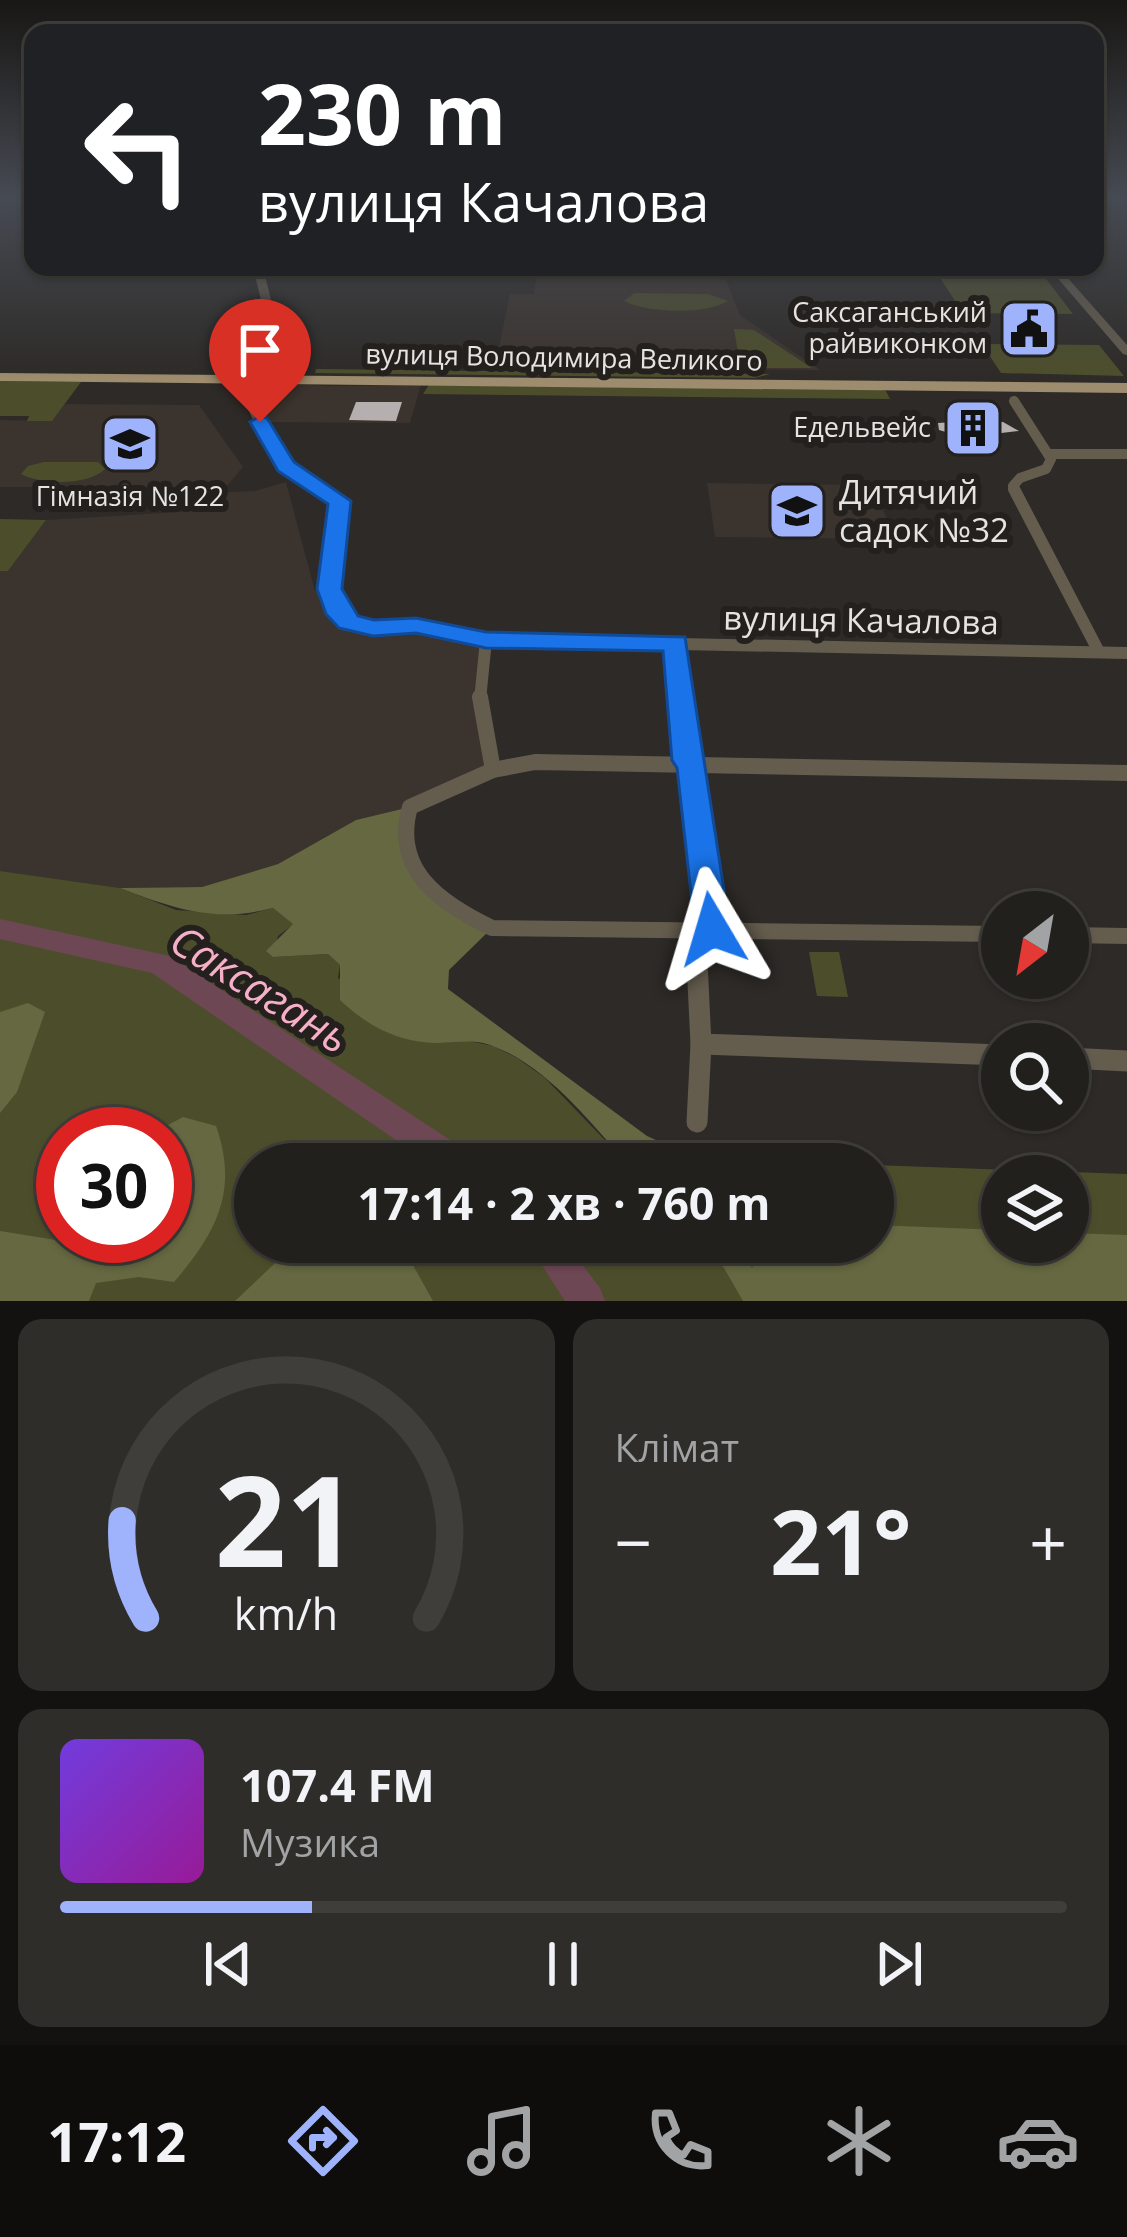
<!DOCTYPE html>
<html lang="uk">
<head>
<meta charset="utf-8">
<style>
  body { margin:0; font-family:"Open Sans",sans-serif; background:#2e2d2a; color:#f1f3f6; height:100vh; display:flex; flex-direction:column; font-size:45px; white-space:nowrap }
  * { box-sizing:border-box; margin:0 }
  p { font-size:39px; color:#a2a3a4 }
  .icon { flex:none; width:66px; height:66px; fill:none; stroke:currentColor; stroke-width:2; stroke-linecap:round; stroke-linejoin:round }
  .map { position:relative; height:1301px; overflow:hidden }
  .panel { display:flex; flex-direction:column; gap:18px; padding:18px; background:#131210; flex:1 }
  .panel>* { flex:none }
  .top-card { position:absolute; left:24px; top:24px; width:1080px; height:252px; border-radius:24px; box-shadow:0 3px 9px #0004,0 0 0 3px #3f3e3b; background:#202124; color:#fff; overflow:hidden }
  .needle { width:78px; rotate:211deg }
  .controls { position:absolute; left:981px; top:891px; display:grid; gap:24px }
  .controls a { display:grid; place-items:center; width:108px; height:108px; border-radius:50%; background:#22201d; box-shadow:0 3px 9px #0004,0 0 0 3px #3f3e3b; font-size:60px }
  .speed { position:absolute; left:36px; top:1107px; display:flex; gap:24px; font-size:60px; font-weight:700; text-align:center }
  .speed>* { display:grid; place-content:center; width:156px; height:156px; border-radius:50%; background:#22201d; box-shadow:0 3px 9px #0004,0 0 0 3px #3f3e3b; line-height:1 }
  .speed .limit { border:18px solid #d22; background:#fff; color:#111 }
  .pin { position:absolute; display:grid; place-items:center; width:102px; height:102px; color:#fff; margin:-123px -51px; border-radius:50% 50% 50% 0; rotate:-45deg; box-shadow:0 0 12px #0007 }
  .pin .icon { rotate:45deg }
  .me { position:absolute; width:132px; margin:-66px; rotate:353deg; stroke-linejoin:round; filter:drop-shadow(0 0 9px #0008) }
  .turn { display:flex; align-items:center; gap:42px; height:252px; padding:0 36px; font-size:54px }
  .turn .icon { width:156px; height:156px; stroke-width:2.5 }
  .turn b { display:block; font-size:84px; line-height:102px }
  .big { font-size:90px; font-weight:700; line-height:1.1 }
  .panel .tile { flex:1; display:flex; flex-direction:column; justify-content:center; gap:18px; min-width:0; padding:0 42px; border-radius:24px; background:#2e2d2a }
  .panel .dial { align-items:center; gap:0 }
  .dial svg { height:312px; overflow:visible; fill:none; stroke:#3f3e3b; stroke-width:7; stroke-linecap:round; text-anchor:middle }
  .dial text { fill:#f1f3f6; stroke:none }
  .song { display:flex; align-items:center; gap:36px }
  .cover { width:144px; height:144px; border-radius:18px; background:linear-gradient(135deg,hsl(260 70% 55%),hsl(300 70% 35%)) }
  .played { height:12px; border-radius:6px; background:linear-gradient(90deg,#9fb3fd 25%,#3f3e3b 25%) }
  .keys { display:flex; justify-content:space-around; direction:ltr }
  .heat { display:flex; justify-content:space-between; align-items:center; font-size:66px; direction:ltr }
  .panel .tiles { flex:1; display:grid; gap:18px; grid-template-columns:1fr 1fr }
  .tile:last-child { grid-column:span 2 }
  .trip { position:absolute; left:234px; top:1143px; width:660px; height:120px; border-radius:60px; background:#22201d; box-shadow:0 3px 9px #0004,0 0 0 3px #3f3e3b; font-weight:700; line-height:120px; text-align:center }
  .tab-bar { display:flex; height:192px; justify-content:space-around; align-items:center; background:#0e0d0c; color:#a2a3a4 }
  .tab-bar .icon { width:84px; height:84px }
  .tab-bar .current { color:#9fb3fd }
  .tab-bar b { font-size:54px; color:#f1f3f6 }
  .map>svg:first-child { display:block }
  .built { fill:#3b332d }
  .green { fill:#4c4e2b; fill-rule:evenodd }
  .forest { fill:#656841 }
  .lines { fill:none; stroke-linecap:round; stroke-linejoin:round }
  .river { fill:#6e4754; fill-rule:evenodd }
  .building { fill:#b5b0af }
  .minor-far3 { stroke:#645c4d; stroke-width:10 }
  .minor-far2 { stroke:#645c4d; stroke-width:12 }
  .minor-far1 { stroke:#645c4d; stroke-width:16 }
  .minor { stroke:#645c4d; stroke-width:21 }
  .tertiary { fill:#645c4d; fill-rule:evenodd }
  .primary { fill:#9d8c6d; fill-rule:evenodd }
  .route { fill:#1a73e8; stroke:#114b97; stroke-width:3 }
  .labels { text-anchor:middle; stroke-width:12; stroke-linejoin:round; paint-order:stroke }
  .far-poi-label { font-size:27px; fill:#e6e3e1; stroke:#23201e; text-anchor:end }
  .far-street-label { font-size:27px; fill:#e6e3e1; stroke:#23201e }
  .poi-label { font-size:33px; fill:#e6e3e1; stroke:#23201e; text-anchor:start }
  .street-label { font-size:33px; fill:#e6e3e1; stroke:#23201e }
  .near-water-label { font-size:42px; font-style:italic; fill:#f6afc6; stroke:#23201e }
</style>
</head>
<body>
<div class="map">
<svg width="1127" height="1301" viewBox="0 0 1127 1301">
  <rect width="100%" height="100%" fill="#2d2a27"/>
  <g class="built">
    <polygon points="538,267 721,267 740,315 820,370 495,367 510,294 534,294"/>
    <polygon points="251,382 332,386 421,385 410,423 260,422 249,400"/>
    <polygon points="65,404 199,405 243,467 226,487 0,487 0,420 51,421"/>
    <polygon points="286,482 315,591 330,589 348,622 416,625 486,640 481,679 493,770 410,807 356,820 278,864 202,887 120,888 0,871 0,571 8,571 46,520 180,512 197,508 206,493 255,491"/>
    <polygon points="707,483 874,485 894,539 715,537"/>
  </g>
  <g class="green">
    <polygon points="933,267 1037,267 1073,314 963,313"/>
    <path d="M634,293L708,294L728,301C705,315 647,313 624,301Z"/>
    <polygon points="734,329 754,330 812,368 708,368 707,364 740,364"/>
    <polygon points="982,344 1099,345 1124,376 1001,373"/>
    <polygon points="316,369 770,374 755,378 315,373"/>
    <polygon points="0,381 81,382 52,421 27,421 29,416 0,416"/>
    <polygon points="429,385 877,389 886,391 890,399 423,394"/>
    <path d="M44,462H98L105,469C87,486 42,485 21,474L28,466Z"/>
    <polygon points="0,519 46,520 8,571 0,571"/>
    <path d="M0,871L120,888L176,910L246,915L273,908L294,924L278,936L273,957L328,954L340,965L338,978L440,1043L464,1040L493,1046L517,1058L544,1077L628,1164H255V1242H873V1165L1127,1174V1301H0ZM63,1134H165V1236H63ZM1002,1176H1068V1242H1002Z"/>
    <polygon points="809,952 839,952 848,997 817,996"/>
  </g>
  <g class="forest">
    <path d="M410,807L411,866L492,928L449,970L448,989L647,1136L696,1158L699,1164H628C590,1123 549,1068 495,1047C476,1039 460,1042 440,1043C399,1043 369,1027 340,1000V965L328,954L273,957L266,951L293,924L273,908C216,923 174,909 120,888L202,887L278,864L356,820Z"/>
    <polygon points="28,1003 45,1012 17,1092 0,1113 0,1012"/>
    <path d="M183,1117L216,1126C239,1191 216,1233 174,1282L139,1277L96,1283L89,1301H0V1231L56,1240L63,1235L165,1236V1134H151Z"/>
    <polygon points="873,1225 1002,1230 1002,1242 1068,1242 1068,1233 1127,1235 1127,1301 743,1301 724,1268 700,1242 738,1242 752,1268 766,1242 873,1242"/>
    <polygon points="292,1242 400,1242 433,1301 235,1301 291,1248"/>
  </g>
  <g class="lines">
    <g class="river">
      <polygon points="0,919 170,956 470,1153 474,1164 431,1164 152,973 0,939"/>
      <polygon points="527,1242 565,1242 600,1288 605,1301 565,1301"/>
    </g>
  </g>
  <g class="building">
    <polygon points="356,402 402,402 396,421 349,420"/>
    <polygon points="980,414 983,420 1003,422 1019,431 993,434 995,441 983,443 939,430 938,423 954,422 951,415"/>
  </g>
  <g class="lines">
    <g class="minor-far3">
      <polyline points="252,379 249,400 278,459 326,492"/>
      <polyline points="1014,401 1051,459 1046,469 1020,478 1013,486 1016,492"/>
      <polyline points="1048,454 1127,454"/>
    </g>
    <g class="minor-far2">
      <polyline points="322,489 340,501 330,589 339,614 360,627 416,625 486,640 1127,653"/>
      <polyline points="1014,489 1099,652"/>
      <polyline points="675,643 681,700"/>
      <polyline points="480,700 486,640"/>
    </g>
    <g class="minor-far1">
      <polyline points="480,697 493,770"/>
      <polyline points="681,697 712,929"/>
      <polyline points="696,929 698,965"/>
      <path d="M1002,934L492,928C440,903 392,870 410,807L493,770L535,762L1127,773"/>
      <polyline points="1068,935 1127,936"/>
    </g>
    <g class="minor">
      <polyline points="697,962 701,1044 1002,1055"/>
      <polyline points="1068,1058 1127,1061"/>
      <polyline points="697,1122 701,1044"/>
    </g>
    <g class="tertiary">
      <polygon points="253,267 263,267 279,333 258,379 252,382 246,379 269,333"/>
      <polygon points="1048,267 1058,267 1127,345 1127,355 1123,354"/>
    </g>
    <polygon class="primary" points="0,373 1127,383 1127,393 0,381"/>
  </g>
  <linearGradient id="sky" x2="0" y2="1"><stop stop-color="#191715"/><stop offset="0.52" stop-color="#464a52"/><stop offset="1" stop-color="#464a52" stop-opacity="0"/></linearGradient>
  <rect width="1127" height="380" fill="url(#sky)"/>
  <polygon class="route" points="260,416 267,418 294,462 351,501 342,589 358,616 374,620 416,618 486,632 685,637 730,929 725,938 712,942 700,938 695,929 677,768 672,760 663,651 486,648 416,633 373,636 339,628 326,614 317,589 328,504 278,471 250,422"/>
  <defs>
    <symbol id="civic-square" viewBox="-11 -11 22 22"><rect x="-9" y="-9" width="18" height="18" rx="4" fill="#9fb3fd" stroke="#23201e"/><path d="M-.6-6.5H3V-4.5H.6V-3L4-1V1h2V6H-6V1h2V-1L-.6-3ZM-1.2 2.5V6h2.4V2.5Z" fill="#111"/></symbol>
    <symbol id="building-square" viewBox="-11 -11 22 22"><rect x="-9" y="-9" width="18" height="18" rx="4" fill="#9fb3fd" stroke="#23201e"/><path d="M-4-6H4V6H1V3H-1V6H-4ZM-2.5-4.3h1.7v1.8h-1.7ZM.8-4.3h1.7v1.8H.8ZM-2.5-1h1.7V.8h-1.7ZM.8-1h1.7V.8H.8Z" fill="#111"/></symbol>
    <symbol id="school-square" viewBox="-11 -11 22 22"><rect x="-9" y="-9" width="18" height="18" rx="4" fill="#9fb3fd" stroke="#23201e"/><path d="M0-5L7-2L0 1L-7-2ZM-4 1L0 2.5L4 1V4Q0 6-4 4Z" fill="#111"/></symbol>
  </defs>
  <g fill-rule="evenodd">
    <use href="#civic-square" x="996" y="296" width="66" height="66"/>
    <use href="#building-square" x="940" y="395" width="66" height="66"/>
    <use href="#school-square" x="97" y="411" width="66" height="66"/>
    <use href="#school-square" x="764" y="478" width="66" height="66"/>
  </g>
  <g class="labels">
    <g class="far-poi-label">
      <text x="987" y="322">Саксаганський<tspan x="987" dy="31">райвиконком</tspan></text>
      <text x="931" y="437">Едельвейс</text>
      <text x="130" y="506" text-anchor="middle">Гімназія №122</text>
    </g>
    <g class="far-street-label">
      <text transform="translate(564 358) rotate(1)" y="9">вулиця Володимира Великого</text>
    </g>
    <g class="poi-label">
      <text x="839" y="504">Дитячий<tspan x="839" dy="38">садок №32</tspan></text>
    </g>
    <g class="street-label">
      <text transform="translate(861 620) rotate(1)" y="12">вулиця Качалова</text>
    </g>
    <g class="near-water-label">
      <text transform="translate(260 989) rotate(32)" y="15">Саксагань</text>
    </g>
  </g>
</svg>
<div class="controls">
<a><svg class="needle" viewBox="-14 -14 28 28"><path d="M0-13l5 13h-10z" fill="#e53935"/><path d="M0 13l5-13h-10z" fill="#a2a3a4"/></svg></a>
<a><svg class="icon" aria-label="search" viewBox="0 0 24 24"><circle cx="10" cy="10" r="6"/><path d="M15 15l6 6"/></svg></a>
<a><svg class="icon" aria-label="layers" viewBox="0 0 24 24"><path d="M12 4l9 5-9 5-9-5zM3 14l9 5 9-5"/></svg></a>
</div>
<div class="speed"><div class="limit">30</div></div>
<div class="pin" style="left:260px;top:422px;background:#d93025"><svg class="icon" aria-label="arrive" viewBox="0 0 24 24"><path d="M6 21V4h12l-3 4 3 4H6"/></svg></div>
<svg class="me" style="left:712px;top:929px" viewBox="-20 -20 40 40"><path d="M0-17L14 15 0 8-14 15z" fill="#1a73e8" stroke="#fff" stroke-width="4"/></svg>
<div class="trip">17:14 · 2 хв · 760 m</div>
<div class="top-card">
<div class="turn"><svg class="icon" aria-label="left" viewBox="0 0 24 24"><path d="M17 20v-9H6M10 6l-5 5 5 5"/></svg><div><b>230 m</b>вулиця Качалова</div></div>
</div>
</div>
<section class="panel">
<div class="tiles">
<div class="tile dial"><svg viewBox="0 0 100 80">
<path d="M14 69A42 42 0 1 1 86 69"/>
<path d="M14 69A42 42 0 0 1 8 44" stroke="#9fb3fd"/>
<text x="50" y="56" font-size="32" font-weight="700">21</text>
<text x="50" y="72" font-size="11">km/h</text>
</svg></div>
<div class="tile"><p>Клімат</p>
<div class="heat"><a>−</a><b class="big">21°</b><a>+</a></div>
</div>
<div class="tile">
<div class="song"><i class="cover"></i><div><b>107.4 FM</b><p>Музика</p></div></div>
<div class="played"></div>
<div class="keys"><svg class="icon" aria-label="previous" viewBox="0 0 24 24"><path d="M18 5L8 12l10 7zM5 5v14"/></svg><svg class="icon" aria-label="pause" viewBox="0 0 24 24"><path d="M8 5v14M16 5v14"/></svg><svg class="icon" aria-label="next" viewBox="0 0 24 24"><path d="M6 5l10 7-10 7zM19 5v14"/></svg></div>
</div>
</div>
</section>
<nav class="tab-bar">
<b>17:12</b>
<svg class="icon current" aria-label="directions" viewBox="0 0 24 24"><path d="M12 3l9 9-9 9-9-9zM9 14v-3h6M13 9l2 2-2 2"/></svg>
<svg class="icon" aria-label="music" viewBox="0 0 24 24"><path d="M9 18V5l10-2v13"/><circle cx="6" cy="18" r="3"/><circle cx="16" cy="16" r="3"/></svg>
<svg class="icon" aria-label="phone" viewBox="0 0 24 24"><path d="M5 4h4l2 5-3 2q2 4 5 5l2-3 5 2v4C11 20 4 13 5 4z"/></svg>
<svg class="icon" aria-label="climate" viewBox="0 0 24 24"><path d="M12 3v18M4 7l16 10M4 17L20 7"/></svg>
<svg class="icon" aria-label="car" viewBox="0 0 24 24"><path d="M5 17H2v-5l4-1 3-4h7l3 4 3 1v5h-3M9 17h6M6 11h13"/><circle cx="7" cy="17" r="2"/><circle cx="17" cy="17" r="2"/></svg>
</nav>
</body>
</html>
